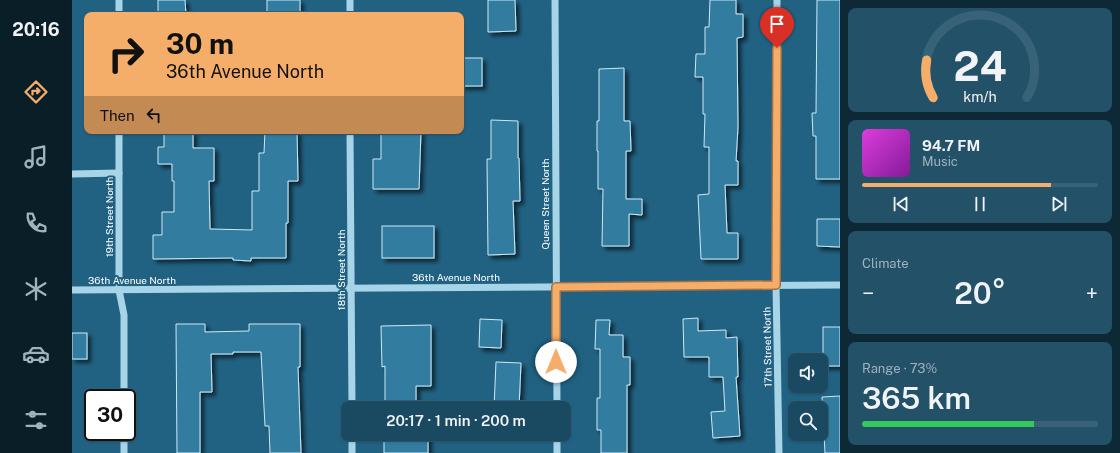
<!DOCTYPE html>
<html lang="en">
<head>
<meta charset="utf-8">
<style>
  body { margin:0; font-family:"Public Sans",sans-serif; background:#225168; color:#f1f3f6; height:100vh; display:flex; flex-direction:column; font-size:15px; white-space:nowrap }
  * { box-sizing:border-box; margin:0 }
  p { font-size:13px; color:#9fb3be }
  .icon { flex:none; width:22px; height:22px; fill:none; stroke:currentColor; stroke-width:2; stroke-linecap:round; stroke-linejoin:round }
  .map { position:relative; flex:1; overflow:hidden }
  .drawer { display:flex; flex-direction:column; gap:8px; padding:8px; background:#0e2936; width:280px }
  .drawer>* { flex:none }
  .banner { position:absolute; left:12px; top:12px; width:380px; height:122px; border-radius:8px; box-shadow:0 1px 3px #0004,0 0 0 1px #376277; background:#f5ad6a; color:#111; overflow:hidden }
  .tools { position:absolute; left:716px; top:353px; display:grid; gap:8px }
  .tools a { display:grid; place-items:center; width:40px; height:40px; border-radius:8px; background:#194a62; box-shadow:0 1px 3px #0004,0 0 0 1px #376277; font-size:20px }
  .speed { position:absolute; left:12px; top:389px; display:flex; gap:8px; font-size:20px; font-weight:700; text-align:center }
  .speed>* { display:grid; place-content:center; width:52px; height:52px; border-radius:50%; background:#194a62; box-shadow:0 1px 3px #0004,0 0 0 1px #376277; line-height:1 }
  .speed .limit { border:2px solid #111; border-radius:6px; background:#fff; color:#111 }
  .pin { position:absolute; display:grid; place-items:center; width:34px; height:34px; color:#fff; margin:-41px -17px; border-radius:50% 50% 50% 0; rotate:-45deg; box-shadow:0 0 4px #0007 }
  .pin .icon { rotate:45deg }
  .me { position:absolute; width:44px; margin:-22px; rotate:0deg; stroke-linejoin:round; filter:drop-shadow(0 0 3px #0008) }
  .turn { display:flex; align-items:center; gap:14px; height:84px; padding:0 16px; font-size:18px }
  .turn .icon { width:52px; height:52px; stroke-width:2.5 }
  .turn b { display:block; font-size:28px; line-height:34px }
  .then { display:flex; align-items:center; height:38px; padding:0 16px; background:#0003; gap:8px; font-size:15px }
  .big { font-size:30px; font-weight:600; line-height:1.1 }
  .drawer .widget { flex:1; display:flex; flex-direction:column; justify-content:center; gap:6px; min-width:0; padding:0 14px; border-radius:8px; background:#225168 }
  .drawer .dial { align-items:center; gap:0 }
  .dial svg { height:104px; overflow:visible; fill:none; stroke:#376277; stroke-width:7; stroke-linecap:round; text-anchor:middle }
  .dial text { fill:#f1f3f6; stroke:none }
  .song { display:flex; align-items:center; gap:12px }
  .cover { width:48px; height:48px; border-radius:6px; background:linear-gradient(135deg,hsl(300 70% 55%),hsl(290 70% 35%)) }
  .played { height:4px; border-radius:2px; background:linear-gradient(90deg,#f5ad6a 80%,#376277 80%) }
  .keys { display:flex; justify-content:space-around; direction:ltr }
  .heat { display:flex; justify-content:space-between; align-items:center; font-size:22px; direction:ltr }
  .charge { height:6px; border-radius:3px; background:linear-gradient(90deg,#34c759 73%,#376277 0) }
  .trip { position:absolute; left:269px; top:401px; width:230px; height:40px; border-radius:8px; background:#194a62; box-shadow:0 1px 3px #0004,0 0 0 1px #376277; font-weight:600; line-height:40px; text-align:center }
  main { display:flex; flex:1; min-height:0 }
  .dock { display:flex; flex-direction:column; width:72px; justify-content:space-around; align-items:center; background:#0a1e27; color:#9fb3be }
  .dock .icon { width:28px; height:28px }
  .dock .on { color:#f5ad6a }
  .dock b { font-size:18px; color:#f1f3f6 }
  .map>svg:first-child { display:block }
  .building { fill:#317ba0; stroke:#cce9f6; filter:url(#shadow) }
  .lines { fill:none; stroke-linecap:round; stroke-linejoin:round }
  .minor { stroke:#a8d4e8; stroke-width:7 }
  .route-casing { stroke:#9f7045; stroke-width:10 }
  .route { stroke:#f5ad6a; stroke-width:7 }
  .labels { text-anchor:middle; stroke-width:4; stroke-linejoin:round; paint-order:stroke }
  .street-label { font-size:10px; fill:#fff; stroke:#216283 }
</style>
</head>
<body>
<main>
<nav class="dock">
<b>20:16</b>
<svg class="icon on" aria-label="directions" viewBox="0 0 24 24"><path d="M12 3l9 9-9 9-9-9zM9 14v-3h6M13 9l2 2-2 2"/></svg>
<svg class="icon" aria-label="music" viewBox="0 0 24 24"><path d="M9 18V5l10-2v13"/><circle cx="6" cy="18" r="3"/><circle cx="16" cy="16" r="3"/></svg>
<svg class="icon" aria-label="phone" viewBox="0 0 24 24"><path d="M5 4h4l2 5-3 2q2 4 5 5l2-3 5 2v4C11 20 4 13 5 4z"/></svg>
<svg class="icon" aria-label="climate" viewBox="0 0 24 24"><path d="M12 3v18M4 7l16 10M4 17L20 7"/></svg>
<svg class="icon" aria-label="car" viewBox="0 0 24 24"><path d="M5 17H2v-5l4-1 3-4h7l3 4 3 1v5h-3M9 17h6M6 11h13"/><circle cx="7" cy="17" r="2"/><circle cx="17" cy="17" r="2"/></svg>
<svg class="icon" aria-label="filters" viewBox="0 0 24 24"><path d="M4 7h16M4 17h16"/><circle cx="9" cy="7" r="2"/><circle cx="15" cy="17" r="2"/></svg>
</nav>
<div class="map">
<svg width="768" height="453" viewBox="0 0 768 453">
  <defs>
    <filter id="shadow"><feDropShadow dx="3.5" dy="3.5" stdDeviation="2" flood-color="#0009"/></filter>
  </defs>
  <rect width="100%" height="100%" fill="#216283"/>
  <g class="building">
    <polygon points="86,0 113,0 114,15 86,15"/>
    <rect x="195" y="0" width="33" height="15"/>
    <polygon points="416,0 443,0 444,31 416,32"/>
    <polygon points="638,0 664,0 664,14 671,14 671,37 665,38 666,127 664,161 666,161 666,185 653,185 655,233 666,233 666,259 629,259 626,195 637,194 637,147 632,147 633,114 631,114 631,77 623,77 624,54 633,54 633,27 637,27"/>
    <polygon points="745,0 768,0 768,179 744,179 744,136 741,136 740,113 744,113"/>
    <rect x="389" y="58" width="21" height="28"/>
    <polygon points="552,68 552,121 558,121 559,151 554,151 554,199 570,199 570,215 557,214 557,246 530,246 531,189 526,189 526,151 525,151 525,121 527,121 527,69"/>
    <polygon points="419,120 446,121 446,158 447,158 448,201 441,201 443,254 416,255 415,159 419,159"/>
    <polygon points="92,131 121,131 121,148 142,148 142,181 137,181 138,229 180,230 180,191 187,191 187,153 192,153 193,131 225,131 226,181 216,181 216,223 214,223 214,258 179,258 179,261 161,260 161,258 81,259 81,235 90,235 90,212 102,212 102,181 100,181 100,164 86,164 86,147 92,147"/>
    <polygon points="309,131 349,131 347,189 301,189 301,159 309,159"/>
    <polygon points="745,219 768,219 768,247 745,246"/>
    <rect x="310" y="226" width="52" height="32"/>
    <polygon points="626,318 626,331 654,330 654,338 665,337 666,377 664,377 668,436 641,438 639,412 653,411 651,377 637,377 637,357 612,357 611,319"/>
    <polygon points="408,319 430,320 429,348 407,347"/>
    <polygon points="524,320 538,320 537,335 551,335 551,357 558,357 558,385 555,385 555,453 529,453 529,430 525,430 525,398 528,398 528,349 523,349"/>
    <polygon points="104,324 133,324 133,332 177,331 177,324 228,324 228,367 226,367 229,453 198,453 197,426 193,426 189,352 161,352 161,354 139,354 140,392 128,392 128,453 105,453"/>
    <polygon points="359,325 359,386 344,386 344,408 313,408 313,366 310,367 309,326"/>
    <rect x="751" y="327" width="17" height="39"/>
    <rect x="0" y="333" width="15" height="26"/>
    <polygon points="424,362 449,363 447,408 422,408"/>
    <polygon points="768,396 768,453 753,453 750,397"/>
    <rect x="312" y="434" width="44" height="19"/>
  </g>
  <g class="lines">
    <g class="minor">
      <polyline points="47,0 47,15"/>
      <polyline points="278,0 278,15"/>
      <polyline points="483,0 485,408"/>
      <polyline points="705,0 704,285 707,453"/>
      <polyline points="47,131 47,290 52,315 52,398"/>
      <polyline points="278,131 280,408"/>
      <polyline points="0,174 47,173"/>
      <polyline points="0,290 768,285"/>
      <polyline points="52,432 52,453"/>
      <polyline points="280,434 280,453"/>
      <polyline points="485,434 485,453"/>
    </g>
  </g>
  <g class="lines">
    <defs>
      <polyline id="route" points="484,362 484,287 704,285 705,48"/>
    </defs>
    <use href="#route" class="route-casing"/>
    <use href="#route" class="route"/>
  </g>
  <g class="labels">
    <g class="street-label">
      <text transform="translate(473 204) rotate(-90)" y="4">Queen Street North</text>
      <text transform="translate(37 217) rotate(-90)" y="4">19th Street North</text>
      <text transform="translate(269 270) rotate(-90)" y="4">18th Street North</text>
      <text x="384" y="281">36th Avenue North</text>
      <text x="60" y="284">36th Avenue North</text>
      <text transform="translate(695 347) rotate(-91)" y="4">17th Street North</text>
    </g>
  </g>
</svg>
<div class="tools">
<a><svg class="icon" aria-label="sound" viewBox="0 0 24 24"><path d="M4 9h4l5-4v14l-5-4H4zM17 9q2 3 0 6"/></svg></a>
<a><svg class="icon" aria-label="search" viewBox="0 0 24 24"><circle cx="10" cy="10" r="6"/><path d="M15 15l6 6"/></svg></a>
</div>
<div class="speed"><div class="limit">30</div></div>
<div class="pin" style="left:705px;top:48px;background:#d93025"><svg class="icon" aria-label="arrive" viewBox="0 0 24 24"><path d="M6 21V4h12l-3 4 3 4H6"/></svg></div>
<svg class="me" style="left:484px;top:362px" viewBox="-20 -20 40 40"><circle r="19" fill="#fff"/><path d="M0-13L10 11 0 6-10 11z" fill="#f5ad6a"/></svg>
<div class="trip">20:17 · 1 min · 200 m</div>
<div class="banner">
<div class="turn"><svg class="icon" aria-label="right" viewBox="0 0 24 24"><path d="M7 20v-9h11M14 6l5 5-5 5"/></svg><div><b>30 m</b>36th Avenue North</div></div>
<div class="then">Then<svg class="icon" aria-label="left" viewBox="0 0 24 24"><path d="M17 20v-9H6M10 6l-5 5 5 5"/></svg></div>
</div>
</div>
<section class="drawer">
<div class="widget dial"><svg viewBox="0 0 100 80">
<path d="M14 69A42 42 0 1 1 86 69"/>
<path d="M14 69A42 42 0 0 1 9 40" stroke="#f5ad6a"/>
<text x="50" y="56" font-size="32" font-weight="700">24</text>
<text x="50" y="72" font-size="11">km/h</text>
</svg></div>
<div class="widget">
<div class="song"><i class="cover"></i><div><b>94.7 FM</b><p>Music</p></div></div>
<div class="played"></div>
<div class="keys"><svg class="icon" aria-label="previous" viewBox="0 0 24 24"><path d="M18 5L8 12l10 7zM5 5v14"/></svg><svg class="icon" aria-label="pause" viewBox="0 0 24 24"><path d="M8 5v14M16 5v14"/></svg><svg class="icon" aria-label="next" viewBox="0 0 24 24"><path d="M6 5l10 7-10 7zM19 5v14"/></svg></div>
</div>
<div class="widget"><p>Climate</p>
<div class="heat"><a>−</a><b class="big">20°</b><a>+</a></div>
</div>
<div class="widget"><p>Range · 73%</p><b class="big">365 km</b><div class="charge"></div></div>
</section>
</main>
</body>
</html>
